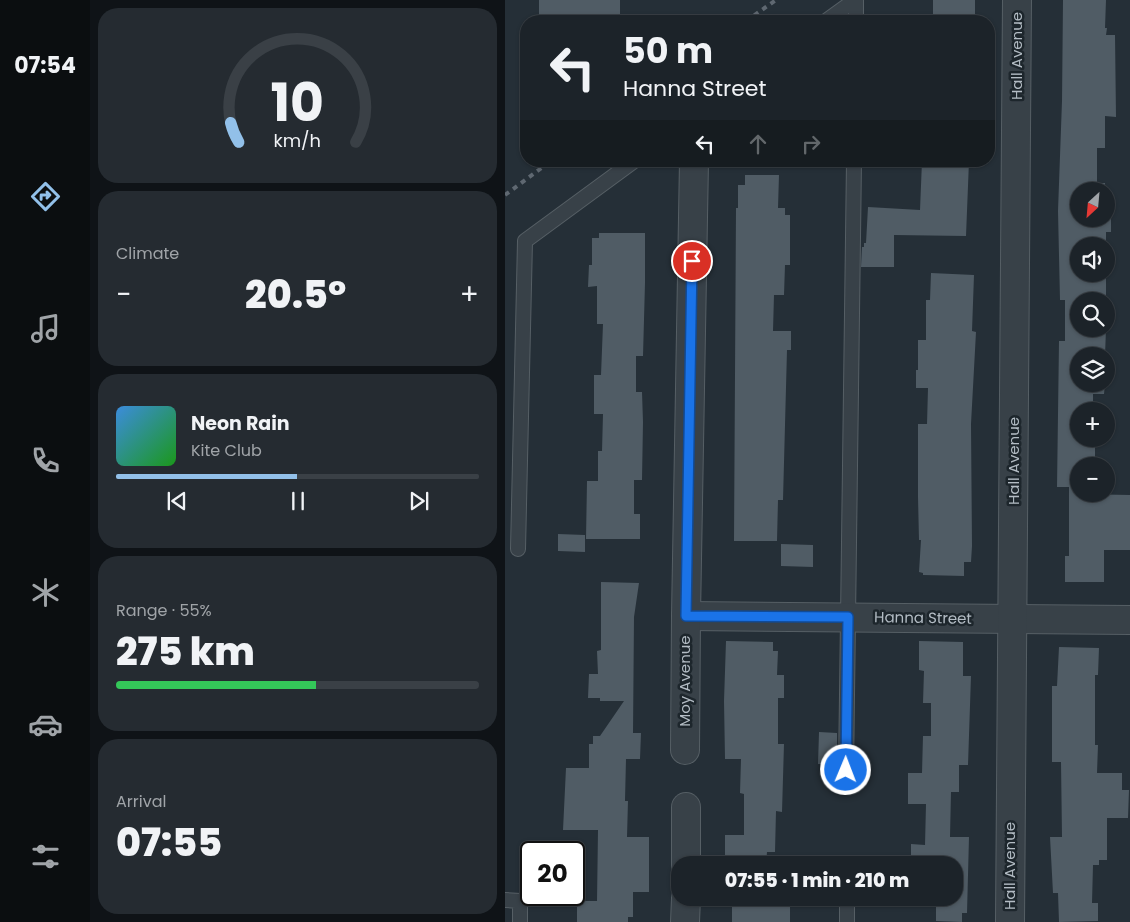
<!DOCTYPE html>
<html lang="en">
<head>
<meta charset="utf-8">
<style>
  body { margin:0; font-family:Poppins,sans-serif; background:#252b31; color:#f1f3f6; height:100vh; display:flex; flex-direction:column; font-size:19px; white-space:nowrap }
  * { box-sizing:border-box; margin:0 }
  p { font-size:16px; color:#a0a4a8 }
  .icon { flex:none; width:28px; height:28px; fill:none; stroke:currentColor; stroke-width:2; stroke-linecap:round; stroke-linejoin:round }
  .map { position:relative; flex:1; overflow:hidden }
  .drawer { display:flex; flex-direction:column; gap:8px; padding:8px; background:#0f1317; width:415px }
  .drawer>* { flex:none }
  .hud { position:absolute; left:15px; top:15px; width:475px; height:152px; border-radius:20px; box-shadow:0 1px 4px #0004,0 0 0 1px #3a4046; background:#1c2329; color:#f1f3f6; overflow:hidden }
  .needle { width:32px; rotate:206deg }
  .tools { position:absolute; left:565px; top:182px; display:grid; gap:10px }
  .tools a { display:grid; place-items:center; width:45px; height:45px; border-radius:50%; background:#1c2329; box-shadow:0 1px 4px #0004,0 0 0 1px #3a4046; font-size:25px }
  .speed { position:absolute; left:15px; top:841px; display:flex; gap:10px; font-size:25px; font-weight:700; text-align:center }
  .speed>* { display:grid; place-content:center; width:65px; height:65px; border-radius:50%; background:#1c2329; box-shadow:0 1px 4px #0004,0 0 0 1px #3a4046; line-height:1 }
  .speed .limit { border:2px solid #111; border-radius:8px; background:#fff; color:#111 }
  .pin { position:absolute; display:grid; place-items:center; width:42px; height:42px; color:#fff; margin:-21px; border:2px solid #fff; border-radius:50%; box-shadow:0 1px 5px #0007 }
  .me { position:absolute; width:55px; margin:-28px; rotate:1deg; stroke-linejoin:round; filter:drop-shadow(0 0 4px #0008) }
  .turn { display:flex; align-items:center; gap:18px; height:105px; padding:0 20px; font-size:22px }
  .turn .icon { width:65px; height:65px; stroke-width:2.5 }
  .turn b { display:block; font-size:35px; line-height:42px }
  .lanes { display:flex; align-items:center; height:48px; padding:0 20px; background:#0003; justify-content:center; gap:25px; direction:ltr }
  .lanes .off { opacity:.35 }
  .big { font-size:38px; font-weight:800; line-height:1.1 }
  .drawer .widget { flex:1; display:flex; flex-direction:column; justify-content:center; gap:8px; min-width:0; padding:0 18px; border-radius:20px; background:#252b31 }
  .drawer .dial { align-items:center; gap:0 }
  .dial svg { height:130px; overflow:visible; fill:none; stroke:#3a4046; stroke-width:7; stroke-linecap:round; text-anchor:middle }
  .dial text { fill:#f1f3f6; stroke:none }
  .song { display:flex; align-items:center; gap:15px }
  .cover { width:60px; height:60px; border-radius:8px; background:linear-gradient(135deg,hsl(210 70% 55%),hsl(120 70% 35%)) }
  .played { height:5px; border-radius:2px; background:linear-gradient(90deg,#92c0e9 50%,#3a4046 50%) }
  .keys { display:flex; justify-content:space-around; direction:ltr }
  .heat { display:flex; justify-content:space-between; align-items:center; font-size:28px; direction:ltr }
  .charge { height:8px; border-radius:4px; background:linear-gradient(90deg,#34c759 55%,#3a4046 0) }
  .trip { position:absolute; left:166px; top:856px; width:292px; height:50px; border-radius:20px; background:#1c2329; box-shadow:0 1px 4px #0004,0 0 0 1px #3a4046; font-weight:800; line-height:50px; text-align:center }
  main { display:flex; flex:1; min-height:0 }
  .tabs { display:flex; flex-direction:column; width:90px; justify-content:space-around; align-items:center; background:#0b0e10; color:#a0a4a8 }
  .tabs .icon { width:35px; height:35px }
  .tabs .on { color:#92c0e9 }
  .tabs b { font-size:22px; color:#f1f3f6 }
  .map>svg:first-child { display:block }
  .building { fill:#505c65 }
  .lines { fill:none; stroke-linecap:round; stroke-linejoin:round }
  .lane-casing { stroke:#565f65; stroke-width:16 }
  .street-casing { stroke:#565f65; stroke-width:30 }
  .lane { stroke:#384148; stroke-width:14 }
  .street { stroke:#384148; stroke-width:28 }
  .rail { stroke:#5f6871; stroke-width:4; stroke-dasharray:5 5; stroke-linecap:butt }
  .route-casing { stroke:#114b97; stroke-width:12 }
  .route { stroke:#1a73e8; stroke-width:9 }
  .labels { text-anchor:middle; stroke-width:5; stroke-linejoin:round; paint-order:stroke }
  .street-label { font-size:15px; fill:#b3bcc4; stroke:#1d262c }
</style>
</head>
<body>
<main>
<nav class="tabs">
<b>07:54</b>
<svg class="icon on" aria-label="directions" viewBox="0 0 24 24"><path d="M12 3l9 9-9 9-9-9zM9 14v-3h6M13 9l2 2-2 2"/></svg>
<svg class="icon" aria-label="music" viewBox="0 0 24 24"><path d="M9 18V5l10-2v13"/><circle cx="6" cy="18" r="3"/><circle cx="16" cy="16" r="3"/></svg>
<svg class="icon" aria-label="phone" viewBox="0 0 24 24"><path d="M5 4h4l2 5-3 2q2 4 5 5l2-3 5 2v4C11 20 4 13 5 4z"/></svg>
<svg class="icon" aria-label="climate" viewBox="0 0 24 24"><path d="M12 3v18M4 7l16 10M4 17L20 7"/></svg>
<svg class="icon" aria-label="car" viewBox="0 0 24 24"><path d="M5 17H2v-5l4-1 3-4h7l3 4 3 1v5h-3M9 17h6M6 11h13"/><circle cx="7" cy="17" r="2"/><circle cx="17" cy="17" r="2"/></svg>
<svg class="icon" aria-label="filters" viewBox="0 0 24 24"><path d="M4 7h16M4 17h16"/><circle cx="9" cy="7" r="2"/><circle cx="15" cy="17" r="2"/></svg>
</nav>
<section class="drawer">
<div class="widget dial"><svg viewBox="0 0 100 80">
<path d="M14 69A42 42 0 1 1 86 69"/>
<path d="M14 69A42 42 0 0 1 9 57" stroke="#92c0e9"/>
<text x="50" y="56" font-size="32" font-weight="700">10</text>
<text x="50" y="72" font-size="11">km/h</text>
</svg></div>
<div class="widget"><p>Climate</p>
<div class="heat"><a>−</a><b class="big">20.5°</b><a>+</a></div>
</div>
<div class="widget">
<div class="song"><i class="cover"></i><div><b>Neon Rain</b><p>Kite Club</p></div></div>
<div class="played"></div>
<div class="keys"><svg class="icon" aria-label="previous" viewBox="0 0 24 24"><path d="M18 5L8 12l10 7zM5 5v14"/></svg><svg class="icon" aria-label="pause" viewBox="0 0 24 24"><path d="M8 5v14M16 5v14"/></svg><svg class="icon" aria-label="next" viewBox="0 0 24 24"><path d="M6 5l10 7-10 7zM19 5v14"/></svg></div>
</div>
<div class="widget"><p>Range · 55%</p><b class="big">275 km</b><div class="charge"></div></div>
<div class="widget"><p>Arrival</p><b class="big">07:55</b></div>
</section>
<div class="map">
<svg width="625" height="922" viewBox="0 0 625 922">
  <rect width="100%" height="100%" fill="#252f37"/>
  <g class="building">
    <polygon points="34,0 115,0 115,21 34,20"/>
    <rect x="428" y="0" width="42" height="18"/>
    <polygon points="558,0 601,0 600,28 602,28 601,35 610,35 611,117 600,116 600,148 592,148 592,183 600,183 600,191 574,191 574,219 601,219 601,197 606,198 606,232 601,232 601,269 601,246 574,246 574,274 601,274 601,301 574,301 574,329 601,329 600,356 574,356 574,384 600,384 599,394 588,394 588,411 574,411 574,439 590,439 590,466 574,466 574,494 625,495 625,550 599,550 599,582 560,582 560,556 564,556 564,487 552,487 554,341 560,341 560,300 555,300 553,211 557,101"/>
    <polygon points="417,161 464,161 461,236 389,235 389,267 356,267 357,247 359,247 359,243 361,243 363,207 415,210"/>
    <polygon points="240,175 274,175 273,208 280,208 280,215 285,215 285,265 280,265 279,295 269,295 268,331 286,331 286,350 282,350 278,500 273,500 272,541 229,541 231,208 233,208 233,185 240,185"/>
    <polygon points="94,233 140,233 140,283 138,356 131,356 131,392 137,392 138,422 137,480 129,480 129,514 135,514 135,539 81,539 82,481 93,481 93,451 97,451 98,414 89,414 89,375 96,375 98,324 92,324 92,286 83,287 84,265 87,265 87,238 94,238"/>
    <polygon points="426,273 469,275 467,331 471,332 466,424 467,546 466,562 459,562 459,576 418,575 418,573 414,572 416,540 414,540 413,497 413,424 422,424 423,388 411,388 411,370 413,370 413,340 421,340 421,300 425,300"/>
    <polygon points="53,534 80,535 80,552 53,551"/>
    <polygon points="276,544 308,545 308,567 276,566"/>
    <polygon points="96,582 134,583 129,617 128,733 136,733 135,759 121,759 120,801 123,801 122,837 144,837 144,892 128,892 128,917 123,917 123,922 72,922 72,901 92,901 93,830 58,830 61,768 84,768 84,744 88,744 88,736 95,736 119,701 95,701 95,698 83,698 84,674 93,674 92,651 96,650"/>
    <polygon points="221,641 268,642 268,651 273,651 272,675 279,675 279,698 273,698 273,744 279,744 277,812 271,811 270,852 262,852 261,865 220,865 220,835 239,835 239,794 235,793 236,759 220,759 219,701"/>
    <polygon points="414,641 458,642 458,676 466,676 463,765 454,765 454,792 446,792 445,837 464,837 462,913 457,913 457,922 431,921 431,898 450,898 450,865 406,864 406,844 420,845 421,804 403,804 403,773 417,773 418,736 426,736 426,703 418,703 419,671 414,670"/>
    <polygon points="554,647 594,648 593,675 590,675 590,745 593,745 592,773 617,773 617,790 624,790 623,818 602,818 602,860 594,860 594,865 588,865 587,903 593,903 593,921 554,922 553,893 548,893 545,837 557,837 556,762 547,762 547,686 552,686"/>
    <polygon points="314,732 332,733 332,764 313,764"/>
    <rect x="227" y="898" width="58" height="24"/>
  </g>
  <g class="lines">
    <defs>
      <g id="lane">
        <polyline points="321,21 350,0"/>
        <polyline points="351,21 351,0"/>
        <polyline points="13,549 20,241 129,161"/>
        <polyline points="341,771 349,161"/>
        <polyline points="0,900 15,901 15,922"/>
        <polyline points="342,922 342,898"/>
      </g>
      <g id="street">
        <polyline points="181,616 625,620"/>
        <polyline points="180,750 181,616 189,161"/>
        <polyline points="181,865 181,807"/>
        <polyline points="180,922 181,898"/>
        <polyline points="505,922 512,0"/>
      </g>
    </defs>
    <use href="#lane" class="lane-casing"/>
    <use href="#street" class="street-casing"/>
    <use href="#lane" class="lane"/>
    <use href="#street" class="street"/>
    <g class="rail">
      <polyline points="241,21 271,0"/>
      <polyline points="0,195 46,161"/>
    </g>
  </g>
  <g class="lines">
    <defs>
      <polyline id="route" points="187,261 181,616 343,617 341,770"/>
    </defs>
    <use href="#route" class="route-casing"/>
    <use href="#route" class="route"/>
  </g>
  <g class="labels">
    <g class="street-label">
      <text transform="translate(512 56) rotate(-90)" y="5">Hall Avenue</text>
      <text transform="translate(509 461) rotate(-90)" y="5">Hall Avenue</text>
      <text transform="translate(418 618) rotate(1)" y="5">Hanna Street</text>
      <text transform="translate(180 681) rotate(-90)" y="5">Moy Avenue</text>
      <text transform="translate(505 866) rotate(-90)" y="5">Hall Avenue</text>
    </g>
  </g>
</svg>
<div class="tools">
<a><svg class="needle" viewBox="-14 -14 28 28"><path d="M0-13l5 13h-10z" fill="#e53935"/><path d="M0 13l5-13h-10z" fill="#a0a4a8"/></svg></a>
<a><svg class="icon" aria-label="sound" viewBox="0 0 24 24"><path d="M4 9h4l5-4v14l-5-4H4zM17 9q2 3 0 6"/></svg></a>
<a><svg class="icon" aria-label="search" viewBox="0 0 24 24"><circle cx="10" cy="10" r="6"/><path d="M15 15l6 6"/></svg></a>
<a><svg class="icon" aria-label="layers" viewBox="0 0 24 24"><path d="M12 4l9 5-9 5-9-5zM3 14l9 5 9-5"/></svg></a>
<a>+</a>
<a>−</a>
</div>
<div class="speed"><div class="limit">20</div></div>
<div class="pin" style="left:187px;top:261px;background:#d93025"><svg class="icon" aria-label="arrive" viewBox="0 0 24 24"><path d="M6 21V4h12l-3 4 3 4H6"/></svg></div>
<svg class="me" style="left:341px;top:770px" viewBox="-20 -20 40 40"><circle r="17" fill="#1a73e8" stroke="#fff" stroke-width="3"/><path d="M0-11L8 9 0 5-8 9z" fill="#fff"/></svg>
<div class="trip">07:55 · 1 min · 210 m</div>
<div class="hud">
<div class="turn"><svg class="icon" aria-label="left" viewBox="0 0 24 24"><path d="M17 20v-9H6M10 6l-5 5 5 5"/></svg><div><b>50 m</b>Hanna Street</div></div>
<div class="lanes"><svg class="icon" aria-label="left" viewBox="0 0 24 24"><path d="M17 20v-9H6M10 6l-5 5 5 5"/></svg><svg class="icon off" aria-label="ahead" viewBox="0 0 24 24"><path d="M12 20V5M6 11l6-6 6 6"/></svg><svg class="icon off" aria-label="right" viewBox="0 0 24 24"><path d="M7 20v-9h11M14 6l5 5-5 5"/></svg></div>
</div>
</div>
</main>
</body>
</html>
